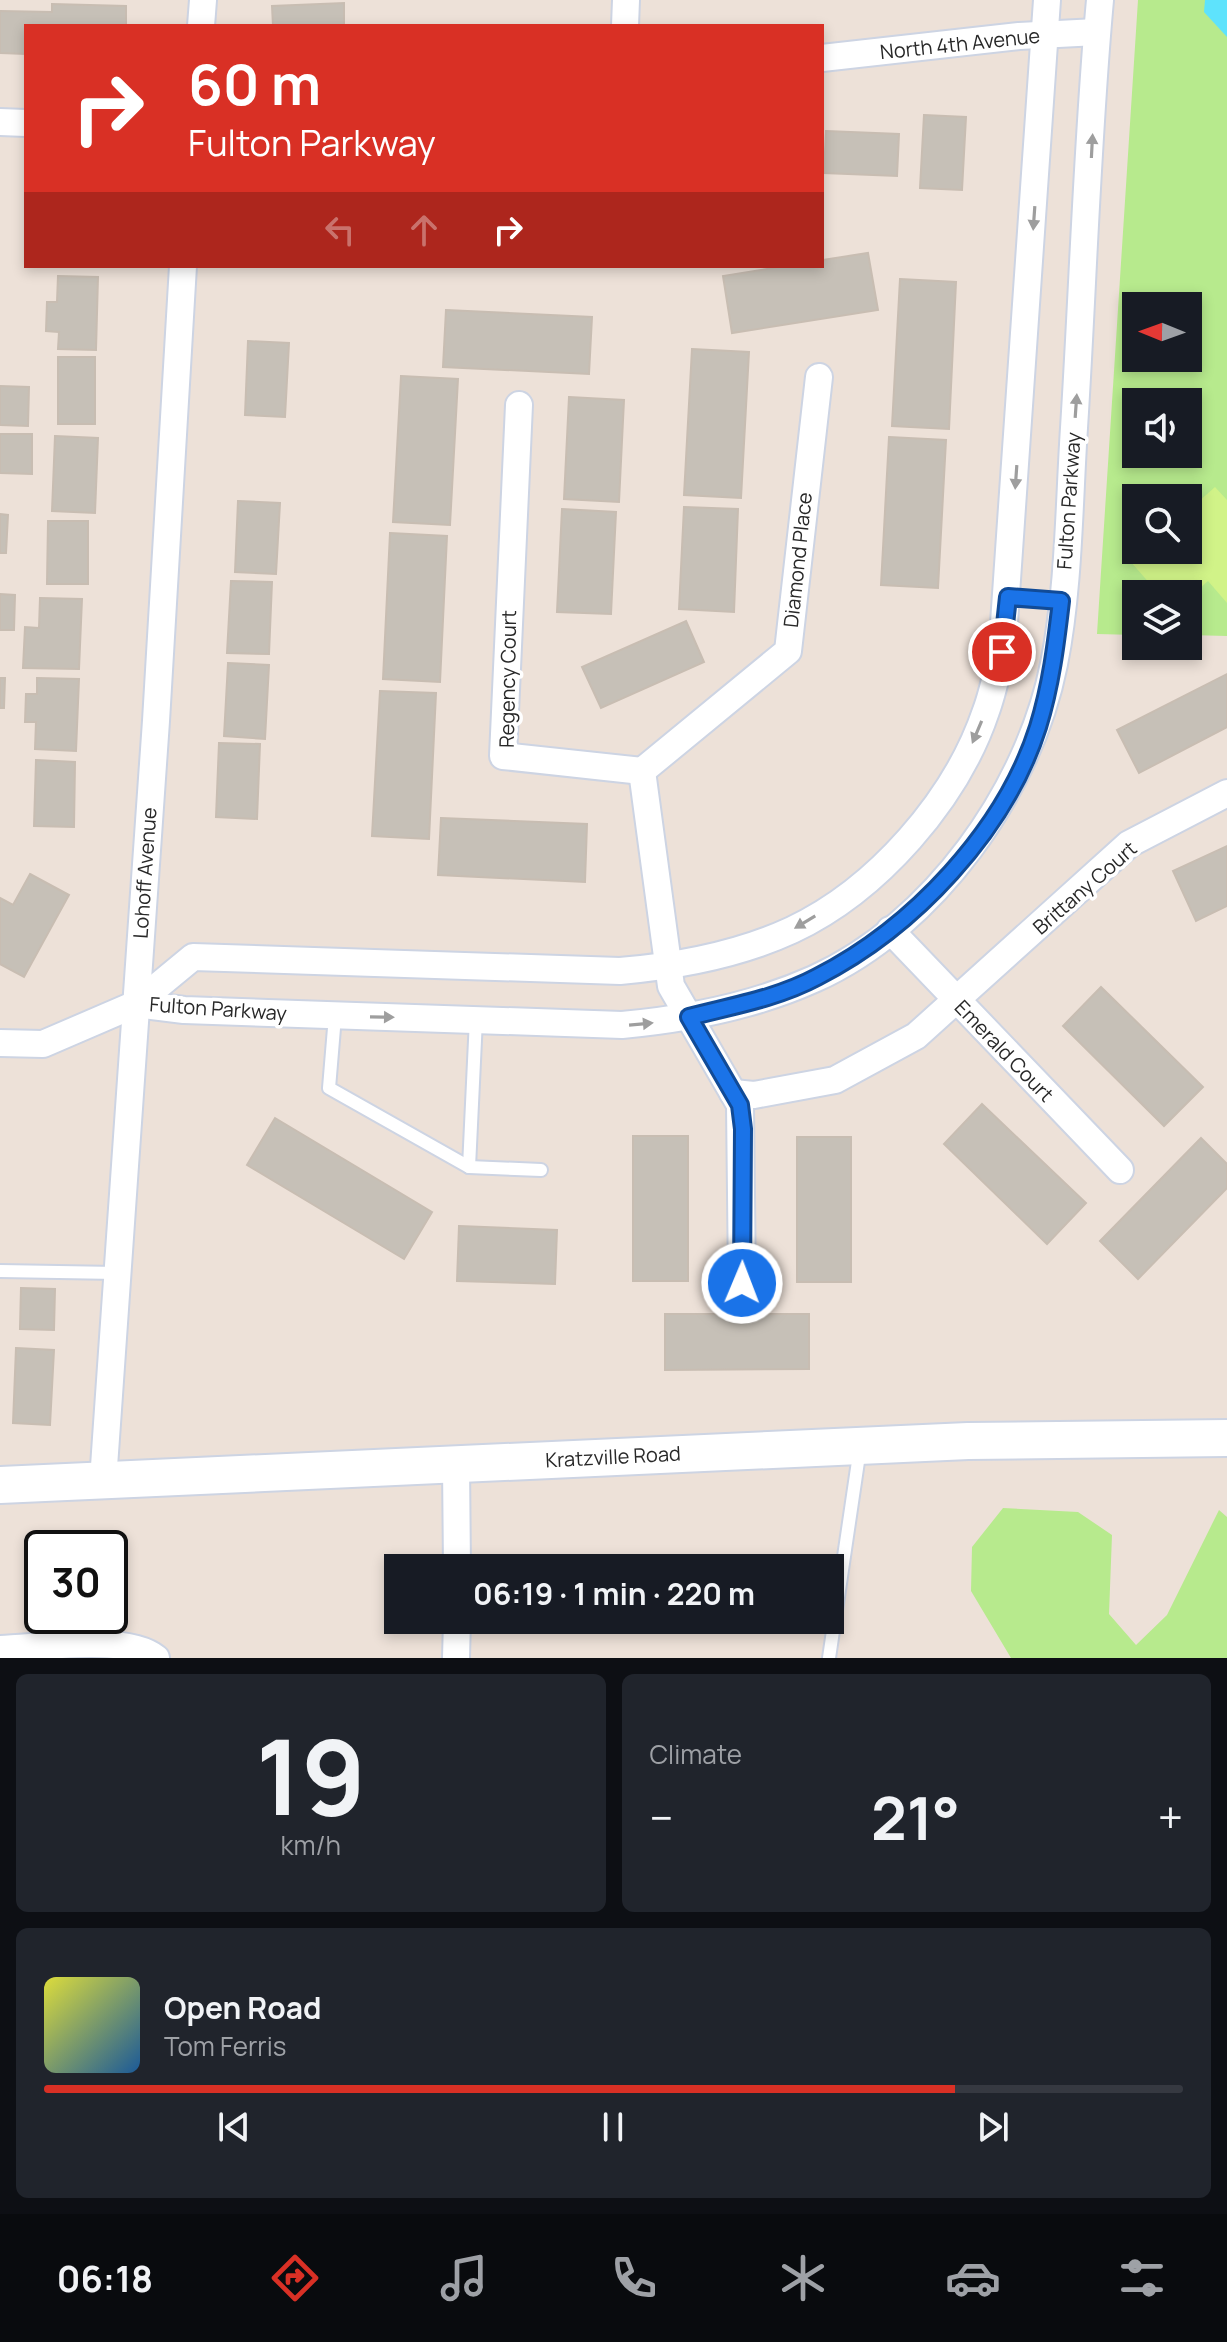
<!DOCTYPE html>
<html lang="en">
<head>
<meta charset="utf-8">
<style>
  body { margin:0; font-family:Manrope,sans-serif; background:#20242c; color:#f1f3f6; height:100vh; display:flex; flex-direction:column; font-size:30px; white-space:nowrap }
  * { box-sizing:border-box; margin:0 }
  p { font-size:26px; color:#9ea1a6 }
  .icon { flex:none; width:44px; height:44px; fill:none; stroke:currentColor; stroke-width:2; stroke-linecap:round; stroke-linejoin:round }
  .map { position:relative; height:1658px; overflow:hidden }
  .details { display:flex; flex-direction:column; gap:16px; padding:16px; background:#0d0f14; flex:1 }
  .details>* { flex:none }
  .hud { position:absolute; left:24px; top:24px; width:800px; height:244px; border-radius:0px; box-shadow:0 4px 12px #0003; background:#d93025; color:#fff; overflow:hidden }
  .needle { width:52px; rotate:271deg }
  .fabs { position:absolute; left:1122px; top:292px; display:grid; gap:16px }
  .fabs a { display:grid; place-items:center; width:80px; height:80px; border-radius:0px; background:#171b24; box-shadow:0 4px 12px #0003; font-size:40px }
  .speed { position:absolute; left:24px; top:1530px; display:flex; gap:16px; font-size:40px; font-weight:700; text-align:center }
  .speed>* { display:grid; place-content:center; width:104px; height:104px; border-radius:50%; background:#171b24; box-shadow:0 4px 12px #0003; line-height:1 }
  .speed .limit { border:4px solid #111; border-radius:12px; background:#fff; color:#111 }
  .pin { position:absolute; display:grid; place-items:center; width:68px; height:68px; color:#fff; margin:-34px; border:4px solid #fff; border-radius:50%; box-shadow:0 2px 8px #0007 }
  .me { position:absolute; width:88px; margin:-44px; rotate:1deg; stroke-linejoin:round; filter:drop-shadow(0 0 6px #0008) }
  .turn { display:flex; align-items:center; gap:28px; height:168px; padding:0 32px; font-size:36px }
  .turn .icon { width:104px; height:104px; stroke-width:2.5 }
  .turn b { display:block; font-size:56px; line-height:68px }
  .lanes { display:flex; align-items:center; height:76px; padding:0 32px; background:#0003; justify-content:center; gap:40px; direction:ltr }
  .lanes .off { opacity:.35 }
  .big { font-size:60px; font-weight:700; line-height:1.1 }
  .details .card { flex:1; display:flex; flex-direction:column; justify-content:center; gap:12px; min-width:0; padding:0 28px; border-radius:12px; background:#20242c }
  .details .dial { align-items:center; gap:0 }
  .dial b { font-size:104px; line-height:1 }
  .song { display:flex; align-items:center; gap:24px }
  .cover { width:96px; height:96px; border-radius:12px; background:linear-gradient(135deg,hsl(60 70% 55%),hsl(210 70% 35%)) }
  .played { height:8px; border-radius:4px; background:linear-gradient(90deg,#d93025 80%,#363941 80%) }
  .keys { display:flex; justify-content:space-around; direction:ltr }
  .heat { display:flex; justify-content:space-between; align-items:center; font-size:44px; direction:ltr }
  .details .tiles { flex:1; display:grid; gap:16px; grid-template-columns:1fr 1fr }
  .card:last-child { grid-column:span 2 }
  .trip { position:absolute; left:384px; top:1554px; width:460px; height:80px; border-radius:0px; background:#171b24; box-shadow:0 4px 12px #0003; font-weight:700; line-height:80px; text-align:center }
  .menu { display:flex; height:128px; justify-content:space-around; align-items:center; background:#090b0e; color:#9ea1a6 }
  .menu .icon { width:56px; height:56px }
  .menu .current { color:#d93025 }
  .menu b { font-size:36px; color:#f1f3f6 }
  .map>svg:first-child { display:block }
  .green { fill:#b7ea8d; fill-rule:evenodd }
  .pitch { fill:#d1f388 }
  .water { fill:#5ee3fc }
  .building { fill:#c6c0b7; stroke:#c8bdb2; stroke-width:2 }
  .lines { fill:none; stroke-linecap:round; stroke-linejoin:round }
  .service-casing { stroke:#cdd4e3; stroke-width:16 }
  .minor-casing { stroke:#cdd4e3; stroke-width:30 }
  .secondary-casing { stroke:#cdd4e3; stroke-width:40 }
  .service { stroke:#fff; stroke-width:12 }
  .minor { stroke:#fff; stroke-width:26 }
  .secondary { stroke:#fff; stroke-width:36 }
  .oneway { fill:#9e9e9e }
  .route-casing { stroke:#114b97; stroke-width:20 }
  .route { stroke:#1a73e8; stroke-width:14 }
  .labels { text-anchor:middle; stroke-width:7; stroke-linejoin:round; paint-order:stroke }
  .street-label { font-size:20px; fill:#282828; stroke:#fff }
</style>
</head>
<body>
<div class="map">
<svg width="1227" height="1658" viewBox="0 0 1227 1658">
  <rect width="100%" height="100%" fill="#ede1d8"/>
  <g class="green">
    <path d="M1138,0H1227V636L1188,635V594H1136V635L1097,634ZM1136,306H1188V358H1136ZM1136,402H1188V454H1136ZM1136,498H1188V550H1136Z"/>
    <polygon points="1003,1508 1078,1512 1112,1535 1109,1614 1136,1645 1167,1615 1219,1510 1227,1517 1227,1658 1011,1658 971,1591 972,1547"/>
  </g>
  <polygon class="pitch" points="1215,487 1227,500 1227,603 1208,581 1188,599 1188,594 1159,594 1130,561 1143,550 1188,550 1188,511"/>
  <polygon class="water" points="1205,0 1227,0 1227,37 1204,12"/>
  <g class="building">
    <polygon points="344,3 344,26 273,26 272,6"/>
    <polygon points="52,4 126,6 126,26 26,26 26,54 0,53 0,11 52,12"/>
    <polygon points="924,115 966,117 962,190 920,188"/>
    <polygon points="826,131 899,134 897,176 824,173"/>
    <polygon points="868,253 878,310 732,333 723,276 786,266 822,266 822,260"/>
    <polygon points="58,276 98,277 96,350 58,349 59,332 46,331 47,302 57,302"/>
    <polygon points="900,279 956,282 949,429 892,426"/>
    <polygon points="446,310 592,317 589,374 443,367"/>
    <polygon points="248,341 289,343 285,417 245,415"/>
    <polygon points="692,349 749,352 741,498 684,495"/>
    <rect x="58" y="357" width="37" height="67"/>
    <polygon points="401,376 458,379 450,525 393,522"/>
    <polygon points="0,386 29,387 28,426 0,425"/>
    <polygon points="569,397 624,400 619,502 564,499"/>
    <polygon points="0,434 32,434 32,474 0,473"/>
    <polygon points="55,436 98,438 95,513 52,511"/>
    <polygon points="889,437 946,440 938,588 881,585"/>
    <polygon points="238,501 280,503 276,574 235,572"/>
    <polygon points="684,507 738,509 734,612 679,609"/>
    <polygon points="562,509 616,512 611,614 557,612"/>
    <polygon points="0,514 8,515 6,553 0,553"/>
    <polygon points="48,521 88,521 88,584 47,584"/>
    <polygon points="390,533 447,536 440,682 383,679"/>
    <polygon points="231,581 272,582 269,654 227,653"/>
    <polygon points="0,594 15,595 14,630 0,630"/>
    <polygon points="40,598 82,599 79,669 23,668 25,627 39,628"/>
    <polygon points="686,621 704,662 601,708 582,667"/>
    <polygon points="228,663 269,665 265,739 224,736"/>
    <polygon points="1227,674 1227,727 1139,773 1117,730"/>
    <polygon points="0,678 5,678 4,708 0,708"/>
    <polygon points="37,678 79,679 76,751 35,749 36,722 25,722 26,694 37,694"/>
    <polygon points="380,691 436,693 429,839 372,836"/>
    <polygon points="219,743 260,744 257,819 216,817"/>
    <polygon points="36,760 75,762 74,827 34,826"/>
    <polygon points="441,818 587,824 585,882 438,875"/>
    <polygon points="1227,846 1227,906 1196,921 1173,871"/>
    <polygon points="30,874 69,895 24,977 0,964 0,898 13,905"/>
    <polygon points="1101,987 1203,1087 1164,1126 1063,1026"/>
    <polygon points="982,1104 1086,1203 1047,1244 944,1144"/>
    <polygon points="275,1118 432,1212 404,1259 247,1165"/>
    <rect x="633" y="1136" width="55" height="145"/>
    <rect x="797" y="1137" width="54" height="145"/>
    <polygon points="1201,1138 1227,1164 1227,1188 1138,1279 1100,1241"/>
    <polygon points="459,1226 557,1230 555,1284 457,1281"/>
    <polygon points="21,1288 55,1289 54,1330 20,1329"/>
    <polygon points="665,1314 809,1314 809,1369 665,1370"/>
    <polygon points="16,1348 54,1350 50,1425 13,1423"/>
  </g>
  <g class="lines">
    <defs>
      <g id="service">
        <polyline points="1008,597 1061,601"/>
        <polyline points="335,1016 329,1088 469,1167 541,1170"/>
        <polyline points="469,1167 476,1019"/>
        <polyline points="0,1271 117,1273"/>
        <polyline points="829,1658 860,1448"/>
      </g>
      <g id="minor">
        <polyline points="201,26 203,0"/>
        <polyline points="625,26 626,0"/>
        <polyline points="822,58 1019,36 1097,32"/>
        <polyline points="0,122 26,123"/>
        <polyline points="519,405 503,756 642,771"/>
        <polyline points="642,771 671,986 740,1105 742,1283"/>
        <polyline points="642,771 788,651 819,377"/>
        <polyline points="890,930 1120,1170"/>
        <path d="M136,1004L184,1010L622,1025C687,1019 754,1006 814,979C934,925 1029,790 1054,664C1069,589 1069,504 1074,428C1083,286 1087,142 1100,0"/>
        <path d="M0,1043L43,1044L136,1004L193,957L620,971C678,966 738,955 792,930C877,890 956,800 986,711C993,692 997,671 1002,652L1047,0"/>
        <polyline points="733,1093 754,1095 835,1080 916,1036 1129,844 1227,793"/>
        <polyline points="456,1465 457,1568"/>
        <polyline points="103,1481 156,721 183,266"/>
        <path d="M0,1649C38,1648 127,1634 156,1658"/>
        <polyline points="456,1658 457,1620"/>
      </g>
      <polyline id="secondary" points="0,1485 968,1441 1227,1438"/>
    </defs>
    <use href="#service" class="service-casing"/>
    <use href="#minor" class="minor-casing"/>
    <use href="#secondary" class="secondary-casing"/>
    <use href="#service" class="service"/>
    <use href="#minor" class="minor"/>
    <use href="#secondary" class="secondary"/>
  </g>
  <defs><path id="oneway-solid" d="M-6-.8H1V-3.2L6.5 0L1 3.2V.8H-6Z" transform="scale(2)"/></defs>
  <g class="oneway">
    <use href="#oneway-solid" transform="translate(1092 146) rotate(-87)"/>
    <use href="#oneway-solid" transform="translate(1034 218) rotate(94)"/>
    <use href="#oneway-solid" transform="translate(1076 406) rotate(-86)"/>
    <use href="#oneway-solid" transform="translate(1016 477) rotate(94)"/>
    <use href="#oneway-solid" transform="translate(977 732) rotate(113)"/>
    <use href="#oneway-solid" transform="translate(805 922) rotate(149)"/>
    <use href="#oneway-solid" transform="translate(382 1017) rotate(1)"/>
    <use href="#oneway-solid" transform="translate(641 1024) rotate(-5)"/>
  </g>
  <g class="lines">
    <defs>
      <path id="route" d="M742,1283L743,1129L740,1105L689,1017C732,1006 778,998 817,977C913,928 1005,831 1038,727C1051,685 1056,644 1061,601L1008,597L1002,652"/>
    </defs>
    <use href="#route" class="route-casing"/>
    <use href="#route" class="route"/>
  </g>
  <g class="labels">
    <g class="street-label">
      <text transform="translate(960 44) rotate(-6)" y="7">North 4th Avenue</text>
      <text transform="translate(1069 501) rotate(-86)" y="7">Fulton Parkway</text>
      <text transform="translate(798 560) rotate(-84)" y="7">Diamond Place</text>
      <text transform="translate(508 679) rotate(-89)" y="7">Regency Court</text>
      <text transform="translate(145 873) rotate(-86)" y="7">Lohoff Avenue</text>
      <text transform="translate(1085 888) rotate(-41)" y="7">Brittany Court</text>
      <text transform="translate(218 1009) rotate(4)" y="7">Fulton Parkway</text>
      <text transform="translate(1004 1051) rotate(46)" y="7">Emerald Court</text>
      <text transform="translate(613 1457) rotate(-3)" y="7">Kratzville Road</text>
    </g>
  </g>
</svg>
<div class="fabs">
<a><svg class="needle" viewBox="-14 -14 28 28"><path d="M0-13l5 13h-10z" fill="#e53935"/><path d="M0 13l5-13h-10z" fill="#9ea1a6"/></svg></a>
<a><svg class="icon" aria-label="sound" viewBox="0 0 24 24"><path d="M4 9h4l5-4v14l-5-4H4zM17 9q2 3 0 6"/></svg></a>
<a><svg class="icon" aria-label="search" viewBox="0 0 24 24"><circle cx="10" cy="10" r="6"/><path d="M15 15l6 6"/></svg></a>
<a><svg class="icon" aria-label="layers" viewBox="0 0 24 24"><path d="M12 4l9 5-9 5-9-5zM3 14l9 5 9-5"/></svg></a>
</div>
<div class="speed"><div class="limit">30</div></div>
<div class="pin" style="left:1002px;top:652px;background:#d93025"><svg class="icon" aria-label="arrive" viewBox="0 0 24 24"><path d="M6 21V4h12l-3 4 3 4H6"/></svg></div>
<svg class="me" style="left:742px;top:1283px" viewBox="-20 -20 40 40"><circle r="17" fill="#1a73e8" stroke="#fff" stroke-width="3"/><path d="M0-11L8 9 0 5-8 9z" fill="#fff"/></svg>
<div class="trip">06:19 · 1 min · 220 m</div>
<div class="hud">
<div class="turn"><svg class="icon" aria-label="right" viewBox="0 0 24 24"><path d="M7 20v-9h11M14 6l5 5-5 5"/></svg><div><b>60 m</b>Fulton Parkway</div></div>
<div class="lanes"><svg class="icon off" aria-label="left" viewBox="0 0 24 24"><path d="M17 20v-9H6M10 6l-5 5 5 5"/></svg><svg class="icon off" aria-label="ahead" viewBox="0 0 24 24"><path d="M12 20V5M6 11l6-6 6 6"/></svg><svg class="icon" aria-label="right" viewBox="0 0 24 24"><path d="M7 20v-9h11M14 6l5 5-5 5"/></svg></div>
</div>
</div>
<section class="details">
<div class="tiles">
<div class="card dial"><b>19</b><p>km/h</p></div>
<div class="card"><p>Climate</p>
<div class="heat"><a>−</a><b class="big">21°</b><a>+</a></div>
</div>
<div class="card">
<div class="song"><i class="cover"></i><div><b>Open Road</b><p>Tom Ferris</p></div></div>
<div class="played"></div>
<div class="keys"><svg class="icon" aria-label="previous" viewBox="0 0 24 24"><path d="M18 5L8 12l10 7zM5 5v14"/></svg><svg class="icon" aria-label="pause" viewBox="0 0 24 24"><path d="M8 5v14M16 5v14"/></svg><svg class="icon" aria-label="next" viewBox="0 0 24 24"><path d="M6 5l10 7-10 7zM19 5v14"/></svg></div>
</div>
</div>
</section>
<nav class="menu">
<b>06:18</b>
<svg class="icon current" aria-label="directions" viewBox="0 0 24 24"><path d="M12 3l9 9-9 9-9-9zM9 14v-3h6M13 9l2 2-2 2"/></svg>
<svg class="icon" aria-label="music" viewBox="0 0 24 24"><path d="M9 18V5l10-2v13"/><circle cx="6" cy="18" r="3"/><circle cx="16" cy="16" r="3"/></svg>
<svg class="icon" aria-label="phone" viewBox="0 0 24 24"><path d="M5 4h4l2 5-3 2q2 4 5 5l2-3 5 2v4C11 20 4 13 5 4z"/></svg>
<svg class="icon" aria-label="climate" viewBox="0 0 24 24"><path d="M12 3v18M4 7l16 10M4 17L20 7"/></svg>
<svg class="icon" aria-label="car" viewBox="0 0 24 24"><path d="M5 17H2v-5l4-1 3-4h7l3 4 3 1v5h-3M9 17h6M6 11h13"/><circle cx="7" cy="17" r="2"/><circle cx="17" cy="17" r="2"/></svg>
<svg class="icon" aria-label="filters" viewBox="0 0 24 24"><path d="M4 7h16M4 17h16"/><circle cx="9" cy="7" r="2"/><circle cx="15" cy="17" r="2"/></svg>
</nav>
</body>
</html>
